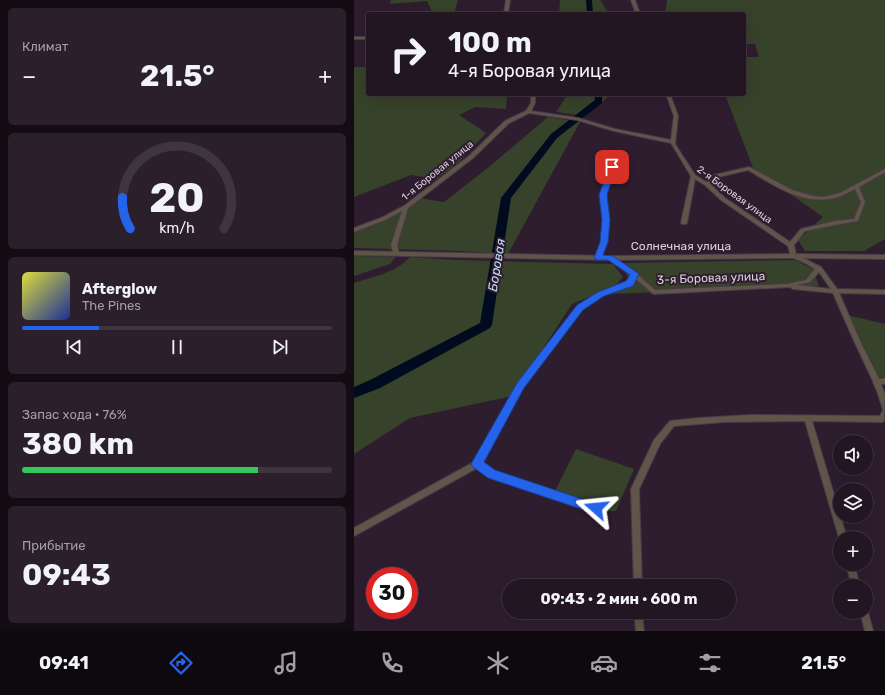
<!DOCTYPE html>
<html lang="ru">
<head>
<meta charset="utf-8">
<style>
  body { margin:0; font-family:Rubik,sans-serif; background:#2a1f2b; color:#f1f3f6; height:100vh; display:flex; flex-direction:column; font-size:15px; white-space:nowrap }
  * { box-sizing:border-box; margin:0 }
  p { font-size:13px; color:#a29fa6 }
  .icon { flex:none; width:22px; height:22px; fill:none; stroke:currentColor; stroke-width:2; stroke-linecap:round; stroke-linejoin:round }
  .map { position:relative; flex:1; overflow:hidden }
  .sheet { display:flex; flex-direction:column; gap:8px; padding:8px; background:#130c13; width:354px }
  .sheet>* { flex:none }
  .top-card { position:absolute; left:12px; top:12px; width:380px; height:84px; border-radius:4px; box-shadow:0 4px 16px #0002,0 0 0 1px #3f3541; background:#221623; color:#f1f3f6; overflow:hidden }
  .tools { position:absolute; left:479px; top:435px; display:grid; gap:8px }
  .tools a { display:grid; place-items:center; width:40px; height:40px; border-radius:50%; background:#221623; box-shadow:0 4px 16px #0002,0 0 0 1px #3f3541; font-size:20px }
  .speed { position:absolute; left:12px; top:567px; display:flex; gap:8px; font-size:20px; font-weight:700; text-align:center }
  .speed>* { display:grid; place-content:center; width:52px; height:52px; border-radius:50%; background:#221623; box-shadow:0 4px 16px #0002,0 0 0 1px #3f3541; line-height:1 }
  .speed .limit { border:6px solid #d22; background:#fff; color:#111 }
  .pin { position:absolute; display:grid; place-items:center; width:34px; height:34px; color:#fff; margin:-17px; border-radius:8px; box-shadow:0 2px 6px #0006 }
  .me { position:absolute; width:44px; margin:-22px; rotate:288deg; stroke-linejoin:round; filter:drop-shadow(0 0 3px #0008) }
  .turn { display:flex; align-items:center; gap:14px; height:84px; padding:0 16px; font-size:18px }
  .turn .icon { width:52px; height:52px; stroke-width:2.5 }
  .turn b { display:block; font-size:28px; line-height:34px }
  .big { font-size:30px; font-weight:700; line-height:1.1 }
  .sheet .widget { flex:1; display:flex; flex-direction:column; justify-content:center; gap:6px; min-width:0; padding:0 14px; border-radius:6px; background:#2a1f2b }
  .sheet .dial { align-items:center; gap:0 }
  .dial svg { height:104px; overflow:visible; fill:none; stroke:#3f3541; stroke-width:7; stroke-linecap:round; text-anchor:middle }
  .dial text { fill:#f1f3f6; stroke:none }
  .song { display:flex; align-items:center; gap:12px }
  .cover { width:48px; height:48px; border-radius:6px; background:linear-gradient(135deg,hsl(60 70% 55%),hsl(230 70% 35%)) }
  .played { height:4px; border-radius:2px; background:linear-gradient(90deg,#2563eb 25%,#3f3541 25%) }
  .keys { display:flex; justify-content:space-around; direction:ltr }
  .heat { display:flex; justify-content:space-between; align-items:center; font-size:22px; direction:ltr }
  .charge { height:6px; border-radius:3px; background:linear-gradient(90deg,#34c759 76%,#3f3541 0) }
  .trip { position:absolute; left:148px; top:579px; width:234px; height:40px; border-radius:20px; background:#221623; box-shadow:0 4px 16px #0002,0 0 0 1px #3f3541; font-weight:700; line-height:40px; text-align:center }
  .tab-bar { display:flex; height:64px; justify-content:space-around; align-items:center; background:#0e090e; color:#a29fa6 }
  .tab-bar .icon { width:28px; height:28px }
  .tab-bar .selected { color:#2563eb }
  .tab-bar b { font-size:18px; color:#f1f3f6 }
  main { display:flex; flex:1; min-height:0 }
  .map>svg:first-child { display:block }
  .green { fill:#37422a }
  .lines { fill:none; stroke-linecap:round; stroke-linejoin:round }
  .river { fill:#000b1f; fill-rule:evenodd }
  .minor-casing { stroke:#4a3a4b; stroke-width:2 }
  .tertiary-casing { stroke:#4a3a4b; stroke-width:2 }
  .minor { fill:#5f5549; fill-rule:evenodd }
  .tertiary { fill:#5f5549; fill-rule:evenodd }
  .route { fill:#2563eb; stroke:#184099 }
  .labels { text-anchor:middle; stroke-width:4; stroke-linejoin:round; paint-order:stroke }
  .far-street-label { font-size:10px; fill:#dcd1dc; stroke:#2e1d2f }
  .street-label { font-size:12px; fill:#dcd1dc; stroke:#2e1d2f }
  .water-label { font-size:13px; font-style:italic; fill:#c1dcf8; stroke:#2e1d2f }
</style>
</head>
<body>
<main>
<section class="sheet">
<div class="widget"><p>Климат</p>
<div class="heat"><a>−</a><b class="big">21.5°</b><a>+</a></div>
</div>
<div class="widget dial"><svg viewBox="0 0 100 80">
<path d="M14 69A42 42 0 1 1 86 69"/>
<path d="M14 69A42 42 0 0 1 8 45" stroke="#2563eb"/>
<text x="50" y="56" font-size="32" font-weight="700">20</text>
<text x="50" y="72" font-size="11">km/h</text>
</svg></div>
<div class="widget">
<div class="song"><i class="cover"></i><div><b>Afterglow</b><p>The Pines</p></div></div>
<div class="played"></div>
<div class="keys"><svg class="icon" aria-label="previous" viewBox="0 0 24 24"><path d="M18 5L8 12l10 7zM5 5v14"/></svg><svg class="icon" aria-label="pause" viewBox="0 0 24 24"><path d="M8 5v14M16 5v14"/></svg><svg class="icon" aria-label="next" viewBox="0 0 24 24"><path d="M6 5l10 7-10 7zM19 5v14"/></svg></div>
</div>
<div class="widget"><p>Запас хода · 76%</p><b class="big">380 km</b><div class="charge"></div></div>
<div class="widget"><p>Прибытие</p><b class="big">09:43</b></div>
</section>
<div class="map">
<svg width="531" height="631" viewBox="0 0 531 631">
  <rect width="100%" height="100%" fill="#2e1d2f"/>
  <g class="green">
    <polygon points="37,0 104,0 100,14 79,14 73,1 36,4"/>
    <polygon points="206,0 246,0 253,11 251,14 205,14"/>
    <polygon points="313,0 531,0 531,239 510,251 451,251 444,240 469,217 399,168 371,94 390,94 390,57 405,57 401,44 390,44 390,14 311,14"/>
    <polygon points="0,67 14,67 14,94 153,94 152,109 121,107 105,115 132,133 103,164 82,179 57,175 0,197"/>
    <polygon points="214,94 252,94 253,98 231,116 202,112"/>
    <path d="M194,117L226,122L154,254L106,251L0,248V232C24,226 46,212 65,198L90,202L136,166Z"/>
    <polygon points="0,256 42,257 36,264 0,276"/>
    <path d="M56,257C123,262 191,262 259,264L269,277L261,286L218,304L158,396L56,418L0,454V283C21,276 41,273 56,257Z"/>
    <polygon points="441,260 459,269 465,286 254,294 276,282 267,263"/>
    <polygon points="493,315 531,324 531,377 523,378"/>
    <polygon points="222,449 280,469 262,511 244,512 199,495"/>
  </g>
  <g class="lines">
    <g class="river">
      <polygon points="232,0 238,0 239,14 233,14"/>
      <polygon points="240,94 248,94 248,103 203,138 157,198 138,325 136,328 26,388 0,398 0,387 16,380 126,323 147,198 197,134 241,100"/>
    </g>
    <defs>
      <g id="minor">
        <polygon points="152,0 156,0 154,14 150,14"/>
        <polygon points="277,0 281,0 286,14 282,14"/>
        <rect x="0" y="37" width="14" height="2"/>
        <path d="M177,94H181V103L177,111L224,118L261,129L317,140L320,116L312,94H316L324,116L321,144L341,175L352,182L356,176L395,167L438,190L459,196L470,197L486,193L531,169V172L505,187L511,202L504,221L481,225L451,231L440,245L442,255L444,254L531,255V259L449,258L467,267L483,289L531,290V294L485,293L507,343L525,379L531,378V384H527L531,395L530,421L528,422L458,421L493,538H486V540L485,538L451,421L370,422L320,426L306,444L285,489L288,586H280L277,489L300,440L316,421L344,418L396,415L526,416L529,410L523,391L519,382V381L501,343L479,293L439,289L436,287L300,294L298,293L281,278L278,284L249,295L228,308L169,387L127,463L140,471L244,505L245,508L244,511L241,512L138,477L123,468L0,536V528L120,462L165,383L224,306L245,293L274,282L277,275L254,259L253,258L254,257H258L282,273L301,290L433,284L452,280L461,269L451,263L437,257L434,246L367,200L351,185L341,179L333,223L332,224H328L327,223L337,176L317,143L260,131L223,120L175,113L155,123L119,158L54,208L43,245L45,254L44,255H40L37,245L48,211L31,220L0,232V228L27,218L50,206L115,156L151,121L172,111L177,103ZM394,170C421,186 451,207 484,197C490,195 495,192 501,189L507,202L500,219L481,221L447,229L436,242L371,198L356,184L360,178ZM465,272L477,289L443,285L456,282Z"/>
        <polygon points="256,166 260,166 260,167 251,195 255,220 253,243 247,258 244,260 241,258 247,243 249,220 247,195"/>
        <polygon points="492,564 500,564 506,586 498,586"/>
        <polygon points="512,608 514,612 519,631 511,631 506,612 512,612"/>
        <polygon points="280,612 288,612 290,631 282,631"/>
      </g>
      <polygon id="tertiary" points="0,251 257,256 439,254 442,256 439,258 257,260 0,255"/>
    </defs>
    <use href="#minor" class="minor-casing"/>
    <use href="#tertiary" class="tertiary-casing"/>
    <use href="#minor" class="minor"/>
    <use href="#tertiary" class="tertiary"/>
  </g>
  <polygon class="route" points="258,165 262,167 253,195 256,220 254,242 249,255 259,256 285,274 279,286 250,296 229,310 170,388 130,462 141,470 246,505 247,508 246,512 242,514 134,478 119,467 117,464 163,383 223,305 244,292 272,281 276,275 254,260 244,260 240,258 246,242 248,220 245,195 255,167"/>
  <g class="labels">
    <g class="far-street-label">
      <text transform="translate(83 170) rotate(-39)" y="4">1-я Боровая улица</text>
      <text transform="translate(381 194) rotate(36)" y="4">2-я Боровая улица</text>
    </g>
    <g class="street-label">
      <text x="327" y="250">Солнечная улица</text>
      <text transform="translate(357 278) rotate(-2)" y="4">3-я Боровая улица</text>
    </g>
    <g class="water-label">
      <text transform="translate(142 265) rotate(-81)" y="5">Боровая</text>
    </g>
  </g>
</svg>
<div class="tools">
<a><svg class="icon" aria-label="sound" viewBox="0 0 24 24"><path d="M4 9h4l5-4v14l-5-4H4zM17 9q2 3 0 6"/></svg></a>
<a><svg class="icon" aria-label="layers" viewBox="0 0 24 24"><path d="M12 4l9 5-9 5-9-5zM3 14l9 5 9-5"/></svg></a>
<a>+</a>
<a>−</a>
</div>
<div class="speed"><div class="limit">30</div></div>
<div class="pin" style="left:258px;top:167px;background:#d93025"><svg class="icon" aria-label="arrive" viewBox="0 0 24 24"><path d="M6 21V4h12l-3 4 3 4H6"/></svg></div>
<svg class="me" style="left:242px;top:508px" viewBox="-20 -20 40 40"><path d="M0-17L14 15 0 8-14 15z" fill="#2563eb" stroke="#fff" stroke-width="4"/></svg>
<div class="trip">09:43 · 2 мин · 600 m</div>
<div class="top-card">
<div class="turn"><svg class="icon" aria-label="right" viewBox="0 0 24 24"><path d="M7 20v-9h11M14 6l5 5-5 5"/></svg><div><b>100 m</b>4-я Боровая улица</div></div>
</div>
</div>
</main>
<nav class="tab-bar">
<b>09:41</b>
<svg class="icon selected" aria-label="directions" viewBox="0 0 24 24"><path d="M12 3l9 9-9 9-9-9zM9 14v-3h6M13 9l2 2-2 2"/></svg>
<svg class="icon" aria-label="music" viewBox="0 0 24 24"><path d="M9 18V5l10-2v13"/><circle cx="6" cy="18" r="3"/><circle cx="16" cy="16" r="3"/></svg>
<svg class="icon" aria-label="phone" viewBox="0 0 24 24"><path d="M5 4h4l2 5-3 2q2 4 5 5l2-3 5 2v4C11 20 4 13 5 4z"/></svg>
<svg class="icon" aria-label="climate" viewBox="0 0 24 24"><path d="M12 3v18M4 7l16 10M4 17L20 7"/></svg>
<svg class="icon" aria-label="car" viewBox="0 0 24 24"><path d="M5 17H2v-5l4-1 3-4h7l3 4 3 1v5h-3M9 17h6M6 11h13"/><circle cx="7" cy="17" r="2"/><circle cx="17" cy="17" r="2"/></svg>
<svg class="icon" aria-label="filters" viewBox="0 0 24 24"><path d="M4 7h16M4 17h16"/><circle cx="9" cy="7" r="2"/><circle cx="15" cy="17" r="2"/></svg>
<b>21.5°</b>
</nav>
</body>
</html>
